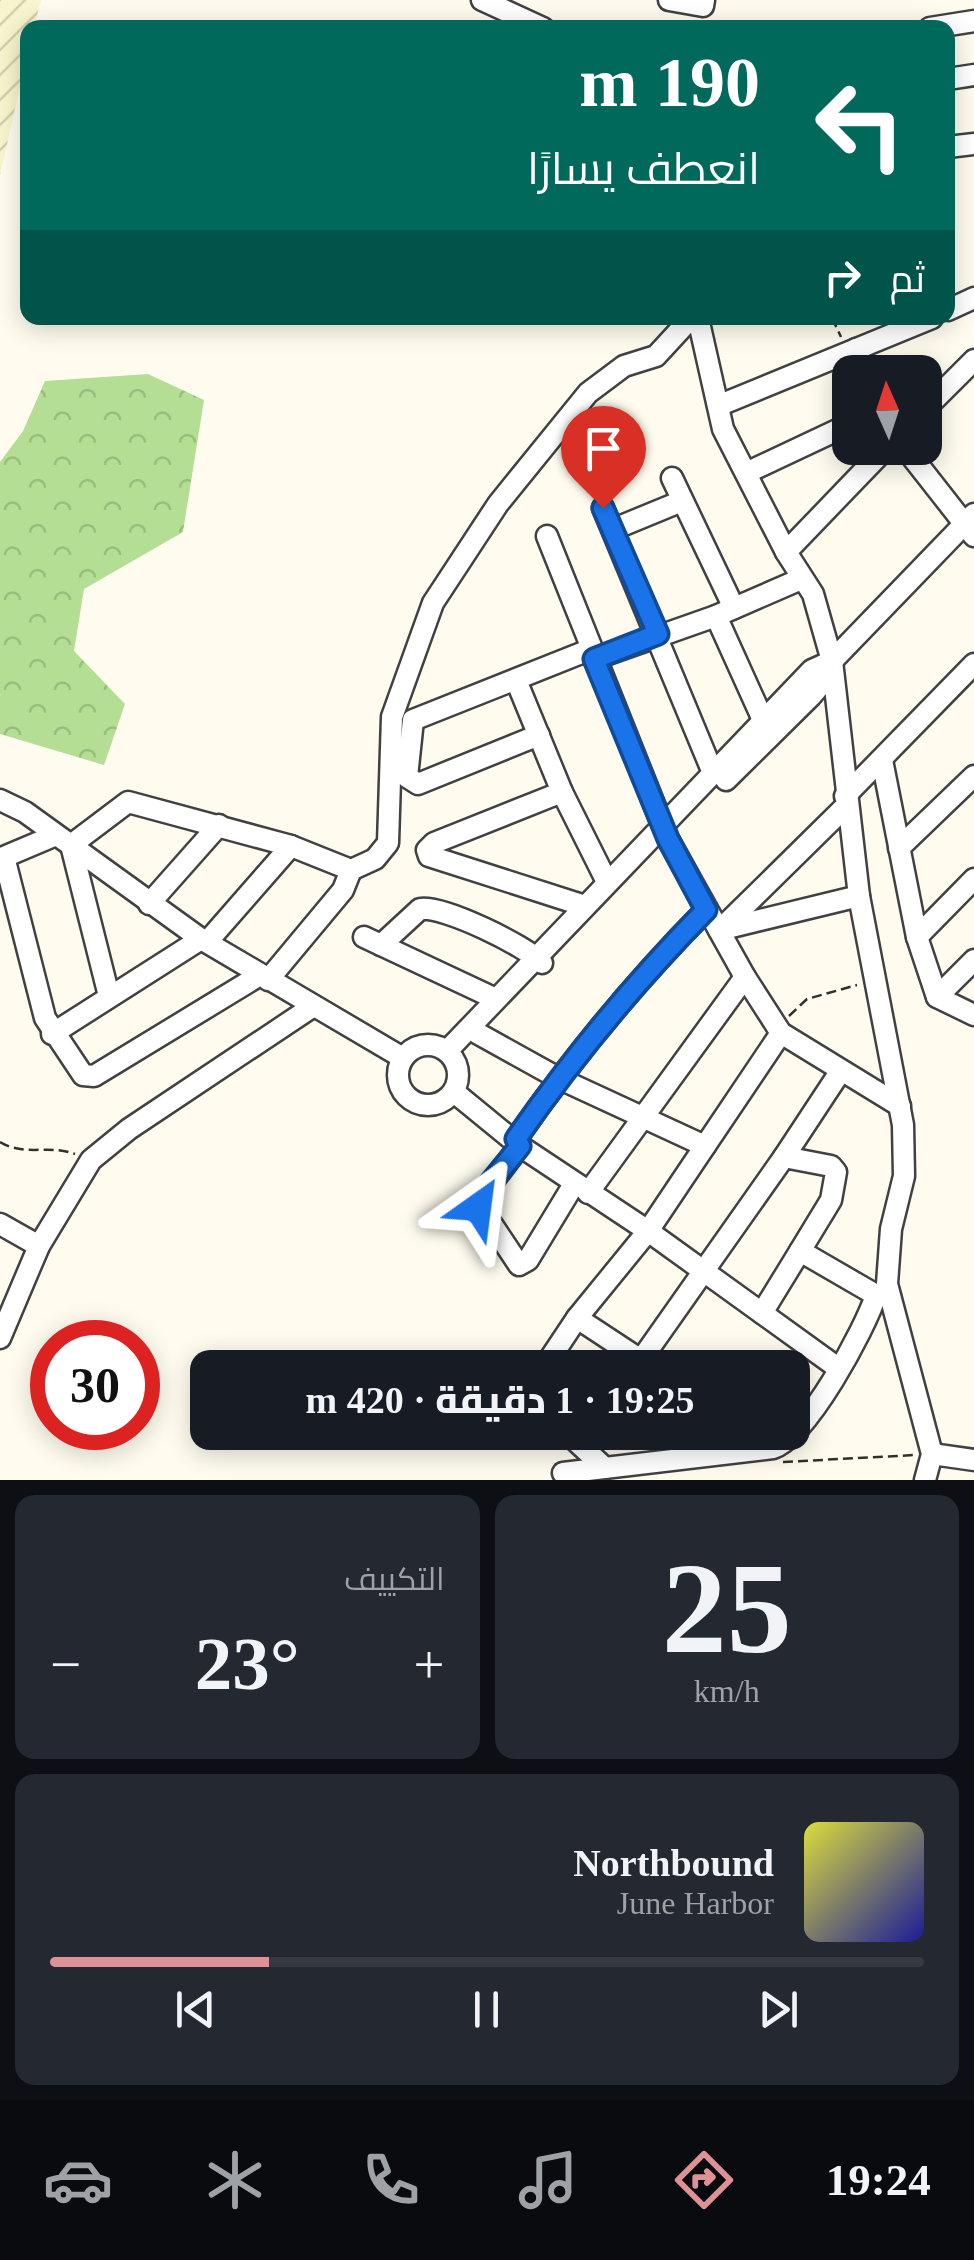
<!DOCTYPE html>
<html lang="ar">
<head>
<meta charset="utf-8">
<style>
  body { margin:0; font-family:"Times New Roman",Cairo,serif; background:#242831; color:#f1f3f6; direction:rtl; height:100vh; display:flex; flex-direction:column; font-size:38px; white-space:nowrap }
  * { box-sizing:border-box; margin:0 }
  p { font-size:32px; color:#9ea1a6 }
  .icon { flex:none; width:55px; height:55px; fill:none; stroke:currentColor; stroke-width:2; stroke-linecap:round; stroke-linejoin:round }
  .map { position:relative; height:1480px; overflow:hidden; direction:ltr }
  .details { display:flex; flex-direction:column; gap:15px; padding:15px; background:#0d0f14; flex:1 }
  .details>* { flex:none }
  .guide { position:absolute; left:20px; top:20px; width:935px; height:305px; border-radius:20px; box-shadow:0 5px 25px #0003; direction:rtl; background:#00695c; color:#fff; overflow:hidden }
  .needle { width:65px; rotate:357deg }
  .tools { position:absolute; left:832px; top:355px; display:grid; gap:20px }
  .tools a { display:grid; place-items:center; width:110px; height:110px; border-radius:20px; background:#171b24; box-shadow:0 5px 25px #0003; font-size:50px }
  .speed { position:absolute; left:30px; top:1320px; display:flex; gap:20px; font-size:50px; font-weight:700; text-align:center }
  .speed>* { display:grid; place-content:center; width:130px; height:130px; border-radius:50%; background:#171b24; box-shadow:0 5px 25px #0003; line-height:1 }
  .speed .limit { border:15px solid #d22; background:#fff; color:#111 }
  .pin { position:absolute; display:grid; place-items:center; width:85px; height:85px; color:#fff; margin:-102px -42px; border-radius:50% 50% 50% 0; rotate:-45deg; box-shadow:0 0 10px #0007 }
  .pin .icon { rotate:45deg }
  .me { position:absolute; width:110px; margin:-55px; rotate:31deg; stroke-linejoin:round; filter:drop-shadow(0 0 8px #0008) }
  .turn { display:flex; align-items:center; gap:35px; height:210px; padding:0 30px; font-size:45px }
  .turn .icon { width:130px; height:130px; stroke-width:2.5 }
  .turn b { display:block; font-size:70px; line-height:85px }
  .then { display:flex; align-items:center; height:95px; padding:0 30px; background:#0003; gap:20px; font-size:38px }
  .big { font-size:75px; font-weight:800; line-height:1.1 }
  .details .widget { flex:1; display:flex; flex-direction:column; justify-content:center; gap:15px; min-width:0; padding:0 35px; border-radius:20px; background:#242831 }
  .details .dial { align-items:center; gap:0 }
  .dial b { font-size:130px; line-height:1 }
  .song { display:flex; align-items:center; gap:30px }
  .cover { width:120px; height:120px; border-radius:15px; background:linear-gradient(135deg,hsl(60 70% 55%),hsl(240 70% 35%)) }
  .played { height:10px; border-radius:5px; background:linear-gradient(90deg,#df9295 25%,#363941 25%) }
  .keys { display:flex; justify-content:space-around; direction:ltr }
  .heat { display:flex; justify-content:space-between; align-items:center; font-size:55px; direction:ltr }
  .details .tiles { flex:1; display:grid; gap:15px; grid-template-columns:1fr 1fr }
  .widget:last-child { grid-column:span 2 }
  .trip { position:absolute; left:190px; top:1350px; width:620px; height:100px; border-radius:20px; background:#171b24; box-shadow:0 5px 25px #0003; font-weight:800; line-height:100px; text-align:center; direction:rtl }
  .tab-bar { display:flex; height:160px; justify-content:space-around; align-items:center; background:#090b0e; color:#9ea1a6 }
  .tab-bar .icon { width:70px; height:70px }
  .tab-bar .selected { color:#df9295 }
  .tab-bar b { font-size:45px; color:#f1f3f6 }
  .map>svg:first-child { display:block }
  .farmland { fill:url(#farmland-furrows) }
  .forest { fill:url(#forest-crowns) }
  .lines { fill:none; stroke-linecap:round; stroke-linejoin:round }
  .minor-casing { stroke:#414141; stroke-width:25 }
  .path { stroke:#303030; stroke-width:2.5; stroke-dasharray:10 5; stroke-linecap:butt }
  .minor { stroke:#fff; stroke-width:20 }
  .route-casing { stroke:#114b97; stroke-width:25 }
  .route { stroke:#1a73e8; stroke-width:18 }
</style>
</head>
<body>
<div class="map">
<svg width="974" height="1480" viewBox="0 0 974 1480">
  <defs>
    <pattern id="farmland-furrows" width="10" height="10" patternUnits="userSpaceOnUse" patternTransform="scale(2.5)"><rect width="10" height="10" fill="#f7f5cd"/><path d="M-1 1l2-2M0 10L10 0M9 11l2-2" fill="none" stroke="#d3d1af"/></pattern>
    <pattern id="forest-crowns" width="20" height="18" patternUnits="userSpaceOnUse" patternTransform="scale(2.5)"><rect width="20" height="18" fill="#b3de93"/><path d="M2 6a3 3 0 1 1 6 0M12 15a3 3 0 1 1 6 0" fill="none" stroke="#99bd7e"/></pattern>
  </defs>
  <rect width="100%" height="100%" fill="#fffcef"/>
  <polygon class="farmland" points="0,0 41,0 34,27 28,28 27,56 0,175"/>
  <polygon class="forest" points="148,374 204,400 183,532 84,589 74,651 125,704 104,765 0,734 0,462 23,431 45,381"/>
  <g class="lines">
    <defs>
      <g id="minor">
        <polyline points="482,0 543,28"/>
        <polyline points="669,0 703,6 704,0"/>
        <polyline points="930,28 974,21"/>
        <polyline points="948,79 974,75"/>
        <polyline points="948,147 974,144"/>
        <polyline points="948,310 974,298"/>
        <polyline points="698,318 723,429 786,552 813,594 832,661 859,896 903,1125 904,1176 891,1229 887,1284 932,1454 925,1480"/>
        <polyline points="856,349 866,372"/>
        <polyline points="720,405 932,318"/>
        <polyline points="925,409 974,360"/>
        <polyline points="905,448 974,536"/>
        <polyline points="746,473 850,424"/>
        <polyline points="672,478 734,608"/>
        <polyline points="603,508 713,773"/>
        <polyline points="614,529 682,501"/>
        <polyline points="547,536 668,839 745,977 781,1033 900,1106"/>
        <polyline points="786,552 886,448"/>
        <polyline points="716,616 764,722"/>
        <polyline points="594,659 716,616 801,579"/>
        <polyline points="516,680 562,792"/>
        <polyline points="539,735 418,784 407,777 413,720 589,650"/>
        <polyline points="882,760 917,937 937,997 974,1015"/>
        <polyline points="726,780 811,696 822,683 825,667"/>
        <polyline points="845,796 974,664"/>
        <polyline points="0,800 25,812 201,939 403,1058"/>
        <polyline points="56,835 4,857 45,1018 83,1075 94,1076 260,975"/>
        <polyline points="899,848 974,776"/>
        <polyline points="351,870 375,859 388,843 392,717 433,603 498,504 588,393 624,366 656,356 691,318"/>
        <polyline points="149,904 219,825"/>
        <polyline points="585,906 429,856 427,850 434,843 562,792 607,882"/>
        <polyline points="721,929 846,806"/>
        <polyline points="719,930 859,896"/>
        <polyline points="364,937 496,999"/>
        <polyline points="917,937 974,879"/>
        <polyline points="207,942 291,846"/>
        <path d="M381,945L420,909C443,905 526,946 542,963"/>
        <polyline points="109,996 71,845 128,802 291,846 351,870 343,890 268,980"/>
        <polyline points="937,997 974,960"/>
        <polyline points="477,1033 558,1078 705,1146 648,1231 577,1318 653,1368"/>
        <polyline points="52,1034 201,939"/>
        <circle cx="428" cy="1075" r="30"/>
        <polyline points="447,1051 812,670 832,661 974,514"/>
        <polyline points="454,1092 520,1146 648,1231 838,1368"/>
        <path d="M516,1139C573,1057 636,981 706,910"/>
        <polyline points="520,1146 477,1202 519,1265 528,1260 574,1184"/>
        <polyline points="705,1146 781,1033"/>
        <polyline points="784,1157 840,1072"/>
        <polyline points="588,1193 745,977"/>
        <polyline points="0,1224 39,1246"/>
        <polyline points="0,1338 39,1246 91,1160 129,1129 312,1007"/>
        <polyline points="551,1357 577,1318"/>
        <polyline points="641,1360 784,1157 831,1166 836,1172 831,1200 800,1251"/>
        <polyline points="566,1432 605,1468"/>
        <polyline points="932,1454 974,1460"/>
        <path d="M563,1473L773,1448C807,1437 865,1329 876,1295L800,1251L762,1313"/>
      </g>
    </defs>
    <use href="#minor" class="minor-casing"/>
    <g class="path">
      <polyline points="832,318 841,337"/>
      <polyline points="789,1016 807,999 857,985"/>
      <path d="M0,1142C25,1157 49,1144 75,1154"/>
      <polyline points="783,1462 915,1455"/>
    </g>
    <use href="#minor" class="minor"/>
  </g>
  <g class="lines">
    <defs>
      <path id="route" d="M478,1207V1198L520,1146L516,1139C573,1057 636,981 706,910L668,839L594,659L658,634L603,508"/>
    </defs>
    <use href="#route" class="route-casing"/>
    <use href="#route" class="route"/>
  </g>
</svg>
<div class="tools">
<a><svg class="needle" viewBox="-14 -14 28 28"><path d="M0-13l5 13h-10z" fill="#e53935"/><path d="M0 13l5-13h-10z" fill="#9ea1a6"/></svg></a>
</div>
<div class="speed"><div class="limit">30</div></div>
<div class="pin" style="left:603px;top:508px;background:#d93025"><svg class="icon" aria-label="arrive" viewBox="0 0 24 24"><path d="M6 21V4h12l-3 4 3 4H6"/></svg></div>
<svg class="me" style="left:478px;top:1207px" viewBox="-20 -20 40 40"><path d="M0-17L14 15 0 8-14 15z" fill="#1a73e8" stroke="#fff" stroke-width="4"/></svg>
<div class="trip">19:25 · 1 دقيقة · 420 m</div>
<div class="guide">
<div class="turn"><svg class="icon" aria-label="left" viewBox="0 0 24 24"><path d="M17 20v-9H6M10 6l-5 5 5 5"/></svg><div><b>190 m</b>انعطف يسارًا</div></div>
<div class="then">ثم<svg class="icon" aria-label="right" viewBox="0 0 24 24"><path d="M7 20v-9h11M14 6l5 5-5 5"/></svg></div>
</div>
</div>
<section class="details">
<div class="tiles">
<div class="widget dial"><b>25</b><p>km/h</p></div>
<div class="widget"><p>التكييف</p>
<div class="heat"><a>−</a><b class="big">23°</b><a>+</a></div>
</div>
<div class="widget">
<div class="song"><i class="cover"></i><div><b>Northbound</b><p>June Harbor</p></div></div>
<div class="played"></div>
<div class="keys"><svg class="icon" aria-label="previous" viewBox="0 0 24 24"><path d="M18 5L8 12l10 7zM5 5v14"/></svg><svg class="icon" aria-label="pause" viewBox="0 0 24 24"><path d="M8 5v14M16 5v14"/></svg><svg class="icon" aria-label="next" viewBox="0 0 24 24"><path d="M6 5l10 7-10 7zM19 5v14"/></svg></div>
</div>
</div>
</section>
<nav class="tab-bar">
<b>19:24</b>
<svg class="icon selected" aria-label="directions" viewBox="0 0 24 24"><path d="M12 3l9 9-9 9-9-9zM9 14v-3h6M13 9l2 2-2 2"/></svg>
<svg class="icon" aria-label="music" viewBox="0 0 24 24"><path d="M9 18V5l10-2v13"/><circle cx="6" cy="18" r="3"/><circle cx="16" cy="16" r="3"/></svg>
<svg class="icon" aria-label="phone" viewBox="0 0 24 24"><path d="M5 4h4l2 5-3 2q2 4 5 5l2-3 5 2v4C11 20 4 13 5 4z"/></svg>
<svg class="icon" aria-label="climate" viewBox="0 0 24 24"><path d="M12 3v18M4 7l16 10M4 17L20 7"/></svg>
<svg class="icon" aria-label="car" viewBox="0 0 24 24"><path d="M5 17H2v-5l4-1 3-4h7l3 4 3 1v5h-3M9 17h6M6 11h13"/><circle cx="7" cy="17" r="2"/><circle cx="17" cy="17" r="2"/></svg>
</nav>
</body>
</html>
